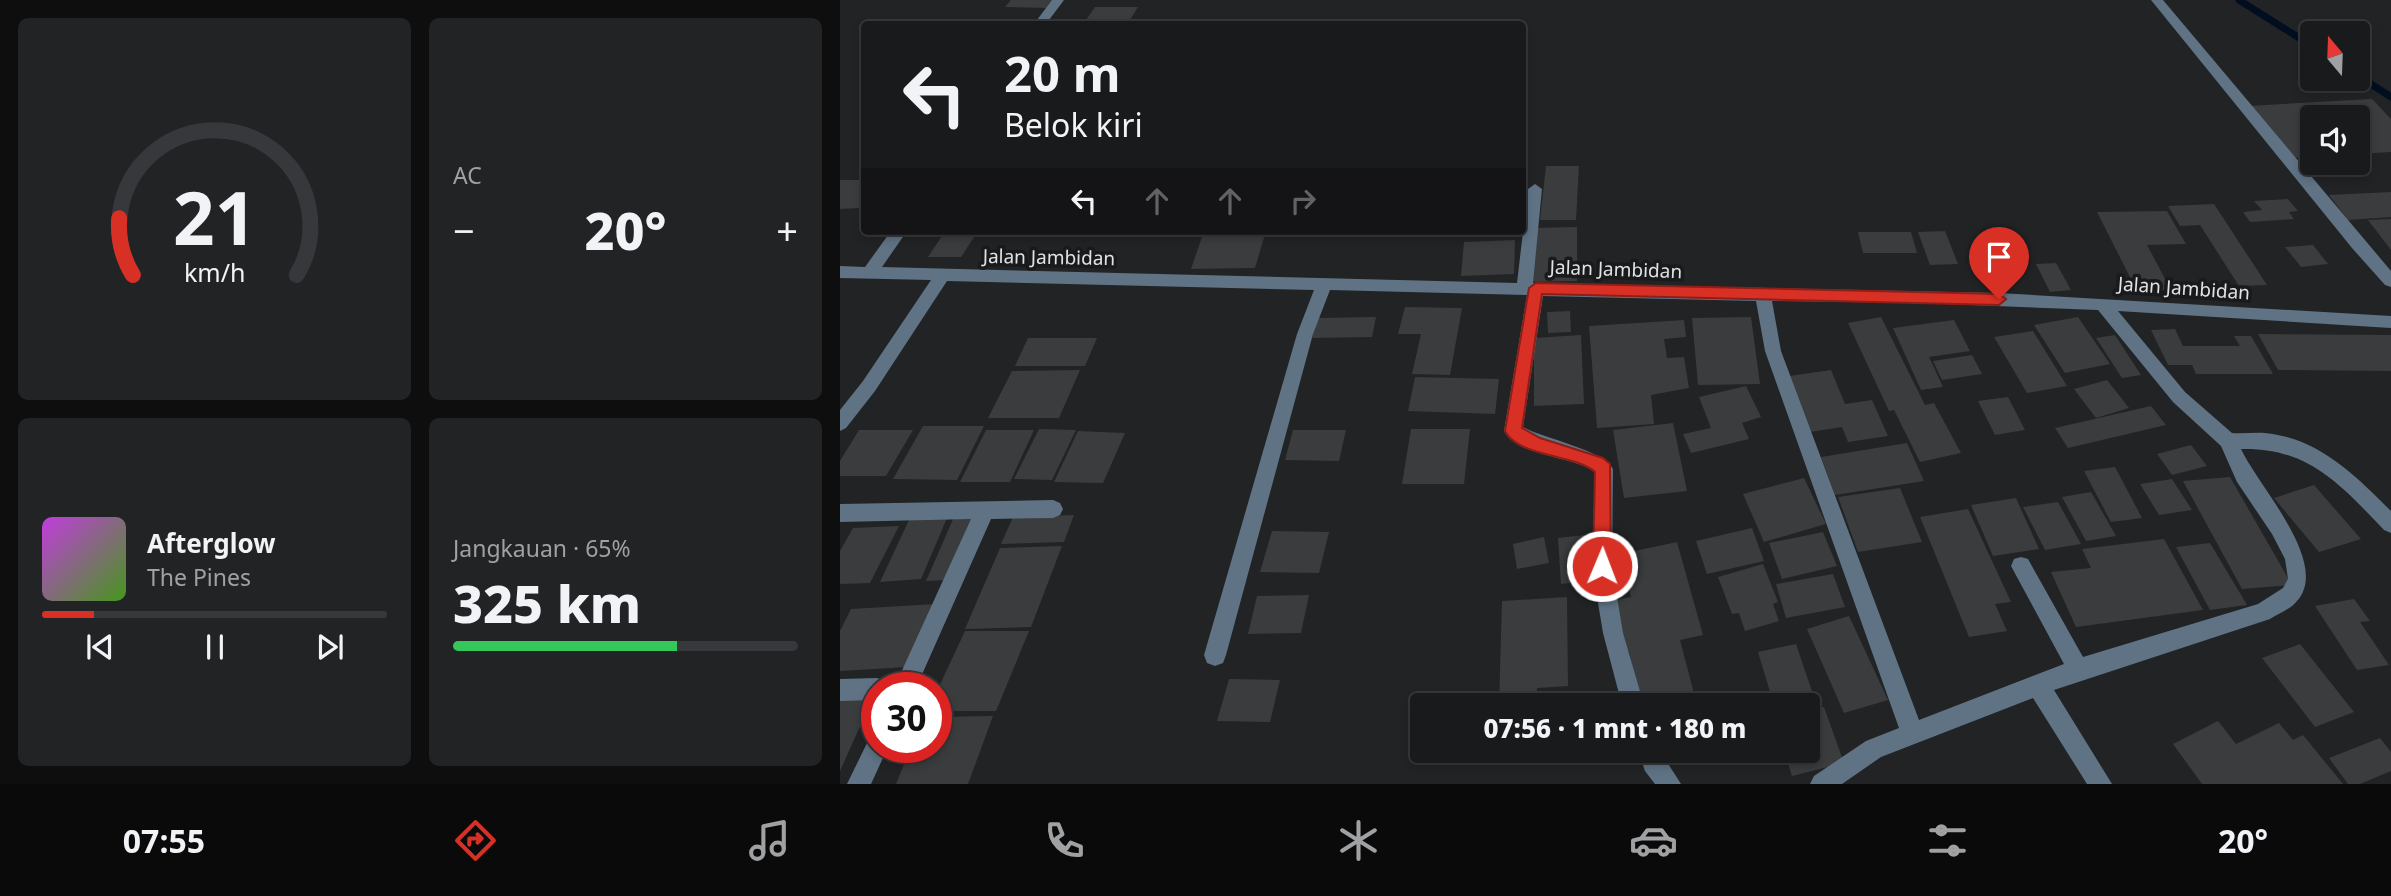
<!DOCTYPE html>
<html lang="id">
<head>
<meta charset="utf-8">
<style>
  body { margin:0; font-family:"Noto Sans",sans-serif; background:#222325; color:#f1f3f6; height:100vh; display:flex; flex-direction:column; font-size:26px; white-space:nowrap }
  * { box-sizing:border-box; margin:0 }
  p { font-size:23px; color:#9fa1a3 }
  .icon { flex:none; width:38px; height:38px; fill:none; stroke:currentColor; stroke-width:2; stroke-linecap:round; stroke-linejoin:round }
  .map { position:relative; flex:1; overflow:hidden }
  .side { display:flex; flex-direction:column; gap:18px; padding:18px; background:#0e0e0f; width:840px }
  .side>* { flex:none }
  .hud { position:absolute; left:21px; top:21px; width:665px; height:214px; border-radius:7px; box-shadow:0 4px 10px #0003,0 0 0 2px #37383b; background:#191a1c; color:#f1f3f6; overflow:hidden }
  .needle { width:46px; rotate:341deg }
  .buttons { position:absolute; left:1460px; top:21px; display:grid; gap:14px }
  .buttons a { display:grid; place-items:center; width:70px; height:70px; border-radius:7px; background:#191a1c; box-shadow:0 4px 10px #0003,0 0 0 2px #37383b; font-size:35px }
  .speed { position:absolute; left:21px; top:672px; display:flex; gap:14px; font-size:35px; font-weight:700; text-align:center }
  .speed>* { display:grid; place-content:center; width:91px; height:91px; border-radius:50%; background:#191a1c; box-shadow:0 4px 10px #0003,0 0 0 2px #37383b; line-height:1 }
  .speed .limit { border:10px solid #d22; background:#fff; color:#111 }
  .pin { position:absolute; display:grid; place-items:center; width:60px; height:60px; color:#fff; margin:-72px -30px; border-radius:50% 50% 50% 0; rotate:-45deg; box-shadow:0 0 7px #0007 }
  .pin .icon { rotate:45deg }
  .me { position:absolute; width:77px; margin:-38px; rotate:1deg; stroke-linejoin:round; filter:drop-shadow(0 0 5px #0008) }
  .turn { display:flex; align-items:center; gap:24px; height:147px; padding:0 28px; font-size:32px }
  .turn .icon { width:91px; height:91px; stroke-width:2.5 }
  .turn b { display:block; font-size:49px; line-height:60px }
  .lanes { display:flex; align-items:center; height:66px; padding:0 28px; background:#0003; justify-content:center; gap:35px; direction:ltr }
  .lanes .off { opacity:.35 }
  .big { font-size:52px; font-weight:800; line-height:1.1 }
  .side .card { flex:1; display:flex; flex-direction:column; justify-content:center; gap:10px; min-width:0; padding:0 24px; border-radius:10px; background:#222325 }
  .side .dial { align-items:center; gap:0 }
  .dial svg { height:182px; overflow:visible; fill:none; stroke:#37383b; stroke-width:7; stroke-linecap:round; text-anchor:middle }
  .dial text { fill:#f1f3f6; stroke:none }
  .song { display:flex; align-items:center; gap:21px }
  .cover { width:84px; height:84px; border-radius:10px; background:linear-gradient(135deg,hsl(290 70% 55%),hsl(100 70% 35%)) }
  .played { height:7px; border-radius:4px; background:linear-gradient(90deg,#d93025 15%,#37383b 15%) }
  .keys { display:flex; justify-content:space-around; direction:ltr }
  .heat { display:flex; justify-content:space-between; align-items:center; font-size:38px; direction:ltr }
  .charge { height:10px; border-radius:5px; background:linear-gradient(90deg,#34c759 65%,#37383b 0) }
  .side .tiles { flex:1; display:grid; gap:18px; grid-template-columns:repeat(2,1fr) }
  .trip { position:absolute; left:570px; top:693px; width:410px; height:70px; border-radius:7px; background:#191a1c; box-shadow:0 4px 10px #0003,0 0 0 2px #37383b; font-weight:800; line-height:70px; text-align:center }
  .tab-bar { display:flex; height:112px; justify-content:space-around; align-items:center; background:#0a0a0b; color:#9fa1a3 }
  .tab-bar .icon { width:49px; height:49px }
  .tab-bar .active { color:#d93025 }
  .tab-bar b { font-size:32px; color:#f1f3f6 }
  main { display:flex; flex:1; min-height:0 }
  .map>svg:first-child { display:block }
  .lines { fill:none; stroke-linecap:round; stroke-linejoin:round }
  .stream { stroke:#000e20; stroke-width:7 }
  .building { fill:#3a3c3e }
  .minor { fill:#5f7385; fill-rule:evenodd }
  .route { fill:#d93025; stroke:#8d1f18; stroke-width:2 }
  .labels { text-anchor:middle; stroke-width:7; stroke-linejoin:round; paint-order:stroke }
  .street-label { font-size:19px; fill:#e0e2e3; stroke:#181a1c }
</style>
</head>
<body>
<main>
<section class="side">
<div class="tiles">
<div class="card dial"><svg viewBox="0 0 100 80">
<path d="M14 69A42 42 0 1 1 86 69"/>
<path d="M14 69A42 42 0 0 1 8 44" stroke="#d93025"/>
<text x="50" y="56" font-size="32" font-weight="700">21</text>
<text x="50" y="72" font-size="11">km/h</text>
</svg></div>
<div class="card"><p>AC</p>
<div class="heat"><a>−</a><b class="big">20°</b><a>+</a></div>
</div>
<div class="card">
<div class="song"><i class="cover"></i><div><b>Afterglow</b><p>The Pines</p></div></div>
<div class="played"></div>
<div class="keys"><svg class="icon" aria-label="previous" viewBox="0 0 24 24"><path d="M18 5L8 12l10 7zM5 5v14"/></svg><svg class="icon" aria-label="pause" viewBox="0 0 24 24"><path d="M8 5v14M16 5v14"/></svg><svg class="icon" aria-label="next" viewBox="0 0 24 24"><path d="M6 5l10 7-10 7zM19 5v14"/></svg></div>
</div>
<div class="card"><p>Jangkauan · 65%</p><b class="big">325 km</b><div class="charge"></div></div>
</div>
</section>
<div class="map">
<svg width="1551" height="784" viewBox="0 0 1551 784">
  <rect width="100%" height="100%" fill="#212325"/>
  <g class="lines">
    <g class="stream">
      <polyline points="1399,0 1472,46"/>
      <polyline points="1517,75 1551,97"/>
    </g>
  </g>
  <g class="building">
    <polygon points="171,0 212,0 206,8 165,7"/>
    <polygon points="255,7 298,7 288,23 244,23"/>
    <polygon points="1532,99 1551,119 1551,152 1517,154 1517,117 1472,117 1472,157 1450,158 1408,106"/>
    <polygon points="706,166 739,166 736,220 700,220"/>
    <polygon points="0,180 24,180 24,203 21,208 0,209"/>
    <polygon points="1551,192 1551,217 1508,220 1489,195"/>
    <polygon points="1448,199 1458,211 1449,212 1454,219 1410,222 1403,212 1422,210 1414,201"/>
    <polygon points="1374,204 1427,285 1399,286 1360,225 1340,226 1328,206"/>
    <polygon points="1327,211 1346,244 1307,245 1331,290 1297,291 1257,212"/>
    <polygon points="1551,219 1551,250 1528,220"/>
    <polygon points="737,227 737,281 688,282 691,228"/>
    <polygon points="364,231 426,231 415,268 351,269"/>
    <polygon points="1105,231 1118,264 1090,265 1078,232"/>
    <polygon points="1018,232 1071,232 1077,253 1023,253"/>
    <polygon points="104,233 136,234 121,257 88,257"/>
    <polygon points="675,240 674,274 621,276 624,242"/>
    <polygon points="1473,245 1488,264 1461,267 1445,247"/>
    <polygon points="1216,263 1231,290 1210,292 1196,264"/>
    <polygon points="565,307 622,308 610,375 572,374 581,334 558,334"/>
    <polygon points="730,311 731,332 708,333 707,312"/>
    <polygon points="536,317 532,337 472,338 477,318"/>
    <polygon points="911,317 920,384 858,385 852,318"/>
    <polygon points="1041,317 1085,405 1094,403 1121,453 1080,462 1054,410 1049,411 1008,323"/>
    <polygon points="1238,317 1270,364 1225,373 1194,325"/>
    <polygon points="844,320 846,337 824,339 827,358 844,357 849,388 811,395 814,424 757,428 749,326"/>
    <polygon points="1114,320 1130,351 1089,357 1103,387 1081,390 1053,328"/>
    <polygon points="1335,329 1343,346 1400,346 1394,336 1411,336 1433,374 1356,374 1352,365 1328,365 1311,330"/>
    <polygon points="1193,331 1227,386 1187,393 1154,337"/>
    <polygon points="1418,334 1551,335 1551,371 1438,370"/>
    <polygon points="741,335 744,404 694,406 694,338"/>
    <polygon points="1275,335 1301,375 1282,378 1256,338"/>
    <polygon points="188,338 257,338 245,366 175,366"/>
    <polygon points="1132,355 1142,374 1102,380 1093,361"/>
    <polygon points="240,370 219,418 148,418 172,371"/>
    <polygon points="991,370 1005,404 1032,400 1048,436 1008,442 1002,427 970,432 949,376"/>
    <polygon points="575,377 659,379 655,414 568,411"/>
    <polygon points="1267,380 1289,408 1256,418 1234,389"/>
    <polygon points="906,386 921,417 902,423 909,439 851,453 843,434 871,428 859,397"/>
    <polygon points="1168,397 1185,430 1155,435 1138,401"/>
    <polygon points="1311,406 1326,425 1228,448 1215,428"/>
    <polygon points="833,423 847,491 784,498 773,430"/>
    <polygon points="83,426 144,426 117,480 53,479"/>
    <polygon points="199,429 236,430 212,480 174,479"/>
    <polygon points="571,429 630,429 624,484 562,484"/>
    <polygon points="19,430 73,430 46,476 0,476 0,461"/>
    <polygon points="146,430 194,430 170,482 120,482"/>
    <polygon points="453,430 506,430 499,461 445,460"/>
    <polygon points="238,431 285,433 263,483 214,482"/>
    <polygon points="1067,443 1084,481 995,495 981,457"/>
    <polygon points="1351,445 1367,466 1332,475 1317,454"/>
    <polygon points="1275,467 1302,518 1271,522 1244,471"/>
    <polygon points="1390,477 1452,585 1402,589 1343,481"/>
    <polygon points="964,478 986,524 924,542 903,494"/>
    <polygon points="1332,479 1352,510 1319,515 1300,484"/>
    <polygon points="1474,485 1521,539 1479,552 1434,498"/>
    <polygon points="1060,488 1082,542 1018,552 998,497"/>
    <polygon points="1251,492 1276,536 1246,541 1222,497"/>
    <polygon points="1176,498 1199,549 1153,556 1131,505"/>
    <polygon points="1218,502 1241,544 1205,550 1183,507"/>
    <polygon points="1128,509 1171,602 1155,604 1167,631 1129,637 1080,517"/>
    <polygon points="234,515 224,542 161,544 173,517"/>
    <polygon points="137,516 110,580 86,581 114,517"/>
    <polygon points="107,518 81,579 40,582 69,520"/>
    <polygon points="59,526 30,583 0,584 0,551 13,528"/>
    <polygon points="912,528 924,561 867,574 856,541"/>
    <polygon points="432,531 489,532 479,573 420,572"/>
    <polygon points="983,532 997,566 942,579 929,543"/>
    <polygon points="745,535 748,581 721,584 718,538"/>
    <polygon points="704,537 709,563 677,569 673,544"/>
    <polygon points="1324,539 1363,610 1236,627 1211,572 1251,568 1242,549"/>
    <polygon points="837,542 863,635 840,640 857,705 801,705 789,652 783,653 771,601 791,597 780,554"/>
    <polygon points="1370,543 1407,605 1370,610 1336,547"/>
    <polygon points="222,546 191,627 125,629 160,548"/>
    <polygon points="923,564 938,602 933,604 939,621 905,631 899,613 892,614 878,577"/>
    <polygon points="993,574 1005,607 946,618 936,584"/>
    <polygon points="469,595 461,633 408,634 417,596"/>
    <polygon points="727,597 728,686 697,688 697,705 659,705 662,601"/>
    <polygon points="1514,599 1530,621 1520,622 1549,665 1517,670 1475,606"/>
    <polygon points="95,604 68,667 0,671 0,631 11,609"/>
    <polygon points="1009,616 1048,700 1004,713 967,629"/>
    <polygon points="125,631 189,631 156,711 96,711 96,693"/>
    <polygon points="956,644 976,703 934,705 918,652"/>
    <polygon points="1460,644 1514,712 1475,727 1422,658"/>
    <polygon points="389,679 440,680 430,722 377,721"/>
    <polygon points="34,695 0,771 0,696"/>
    <polygon points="984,707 1004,763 952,776 944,751 968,751 968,710"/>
    <polygon points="153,716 128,784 56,784 71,747 96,747 96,717"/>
    <polygon points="1378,721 1396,744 1439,723 1453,740 1463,735 1503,784 1362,784 1333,744"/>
    <polygon points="1540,738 1551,752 1551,771 1520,784 1508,784 1489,758"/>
  </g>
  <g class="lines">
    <g class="minor">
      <polygon points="212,0 224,0 206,24 194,24"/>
      <polygon points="1311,0 1323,0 1551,271 1551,287 1545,285 1512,248"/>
      <path d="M695,184L702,189L693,283L1159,293L1551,316V328L1278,311L1345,392L1392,433C1403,434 1414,432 1425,433C1478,438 1515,475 1551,511V533L1544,530C1501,485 1468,447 1401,449C1418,486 1491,563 1457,601C1451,609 1438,614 1430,619L1214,690L1272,784H1247L1193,698L1041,757L1002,784H970L974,776L1026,741L1059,728L925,351L916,301L703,296L683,427C704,439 764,450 773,469L772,567L783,633L804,705H782L763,633L752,567L755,472C733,456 676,456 664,431L687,295L490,290L473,334L386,655L383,663L375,666L367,663L364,655L457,334L474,290L107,281L35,391L6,428L0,431V410L23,381L91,280L0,278V266L25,267L51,231H67L42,267L677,283L688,189ZM932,301L1080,303L1258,310L1333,402L1381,446L1397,482L1432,534L1445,559L1448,579L1443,588L1418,604L1243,657L1188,559L1181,557L1174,559L1171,566L1224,664L1079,720L941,351Z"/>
      <polygon points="213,500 220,503 223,509 220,515 213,518 151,519 76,688 54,688 131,519 0,522 0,504"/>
      <polygon points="37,678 45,681 47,688 37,688 37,700 0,701 0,679"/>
      <polygon points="37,736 37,747 48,747 31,784 7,784 29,739"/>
      <polygon points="798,751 820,751 841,784 815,784 805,771"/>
    </g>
  </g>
  <path class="route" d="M696,283L1159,294L1166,299L1159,305L702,294L682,428L700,438L763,458L770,464L771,566L769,573L762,575L756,573L753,566L755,472C735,454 678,457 665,431L689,288Z"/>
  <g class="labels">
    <g class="street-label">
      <text transform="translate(209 257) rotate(1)" y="7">Jalan Jambidan</text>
      <text transform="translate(776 269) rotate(2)" y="7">Jalan Jambidan</text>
      <text transform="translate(1344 288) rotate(4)" y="7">Jalan Jambidan</text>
    </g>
  </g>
</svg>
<div class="buttons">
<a><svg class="needle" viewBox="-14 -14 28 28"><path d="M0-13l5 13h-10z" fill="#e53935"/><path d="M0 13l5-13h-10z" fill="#9fa1a3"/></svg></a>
<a><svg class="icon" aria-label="sound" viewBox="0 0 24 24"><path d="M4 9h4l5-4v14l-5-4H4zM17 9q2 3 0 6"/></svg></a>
</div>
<div class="speed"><div class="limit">30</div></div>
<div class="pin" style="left:1159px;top:299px;background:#d93025"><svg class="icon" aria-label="arrive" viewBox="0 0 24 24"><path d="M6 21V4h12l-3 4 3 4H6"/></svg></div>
<svg class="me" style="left:762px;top:566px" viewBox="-20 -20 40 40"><circle r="17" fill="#d93025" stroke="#fff" stroke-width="3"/><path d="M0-11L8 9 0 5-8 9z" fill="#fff"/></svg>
<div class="trip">07:56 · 1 mnt · 180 m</div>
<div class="hud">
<div class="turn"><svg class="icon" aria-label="left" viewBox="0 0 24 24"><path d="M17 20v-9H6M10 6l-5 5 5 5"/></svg><div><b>20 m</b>Belok kiri</div></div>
<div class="lanes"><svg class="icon" aria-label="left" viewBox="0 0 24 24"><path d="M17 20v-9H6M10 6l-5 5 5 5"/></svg><svg class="icon off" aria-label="ahead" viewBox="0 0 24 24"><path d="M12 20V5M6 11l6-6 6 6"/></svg><svg class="icon off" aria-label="ahead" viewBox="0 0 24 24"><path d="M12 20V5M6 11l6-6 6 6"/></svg><svg class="icon off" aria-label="right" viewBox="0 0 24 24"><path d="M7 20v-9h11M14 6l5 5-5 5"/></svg></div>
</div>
</div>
</main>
<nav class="tab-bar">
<b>07:55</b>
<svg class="icon active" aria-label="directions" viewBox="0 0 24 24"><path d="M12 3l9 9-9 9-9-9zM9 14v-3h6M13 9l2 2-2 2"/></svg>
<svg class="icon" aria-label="music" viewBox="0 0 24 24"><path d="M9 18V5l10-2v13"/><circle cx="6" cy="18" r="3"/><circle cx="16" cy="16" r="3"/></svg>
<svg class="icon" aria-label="phone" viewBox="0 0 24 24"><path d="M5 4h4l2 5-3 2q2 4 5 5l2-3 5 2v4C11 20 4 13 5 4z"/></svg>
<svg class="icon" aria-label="climate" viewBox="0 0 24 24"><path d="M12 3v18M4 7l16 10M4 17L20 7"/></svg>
<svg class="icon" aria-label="car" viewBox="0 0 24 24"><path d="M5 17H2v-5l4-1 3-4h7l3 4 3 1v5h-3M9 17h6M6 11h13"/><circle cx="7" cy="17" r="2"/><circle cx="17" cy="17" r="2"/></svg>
<svg class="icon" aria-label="filters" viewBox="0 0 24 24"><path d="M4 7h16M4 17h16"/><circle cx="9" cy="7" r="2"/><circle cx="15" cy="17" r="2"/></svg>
<b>20°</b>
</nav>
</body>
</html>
